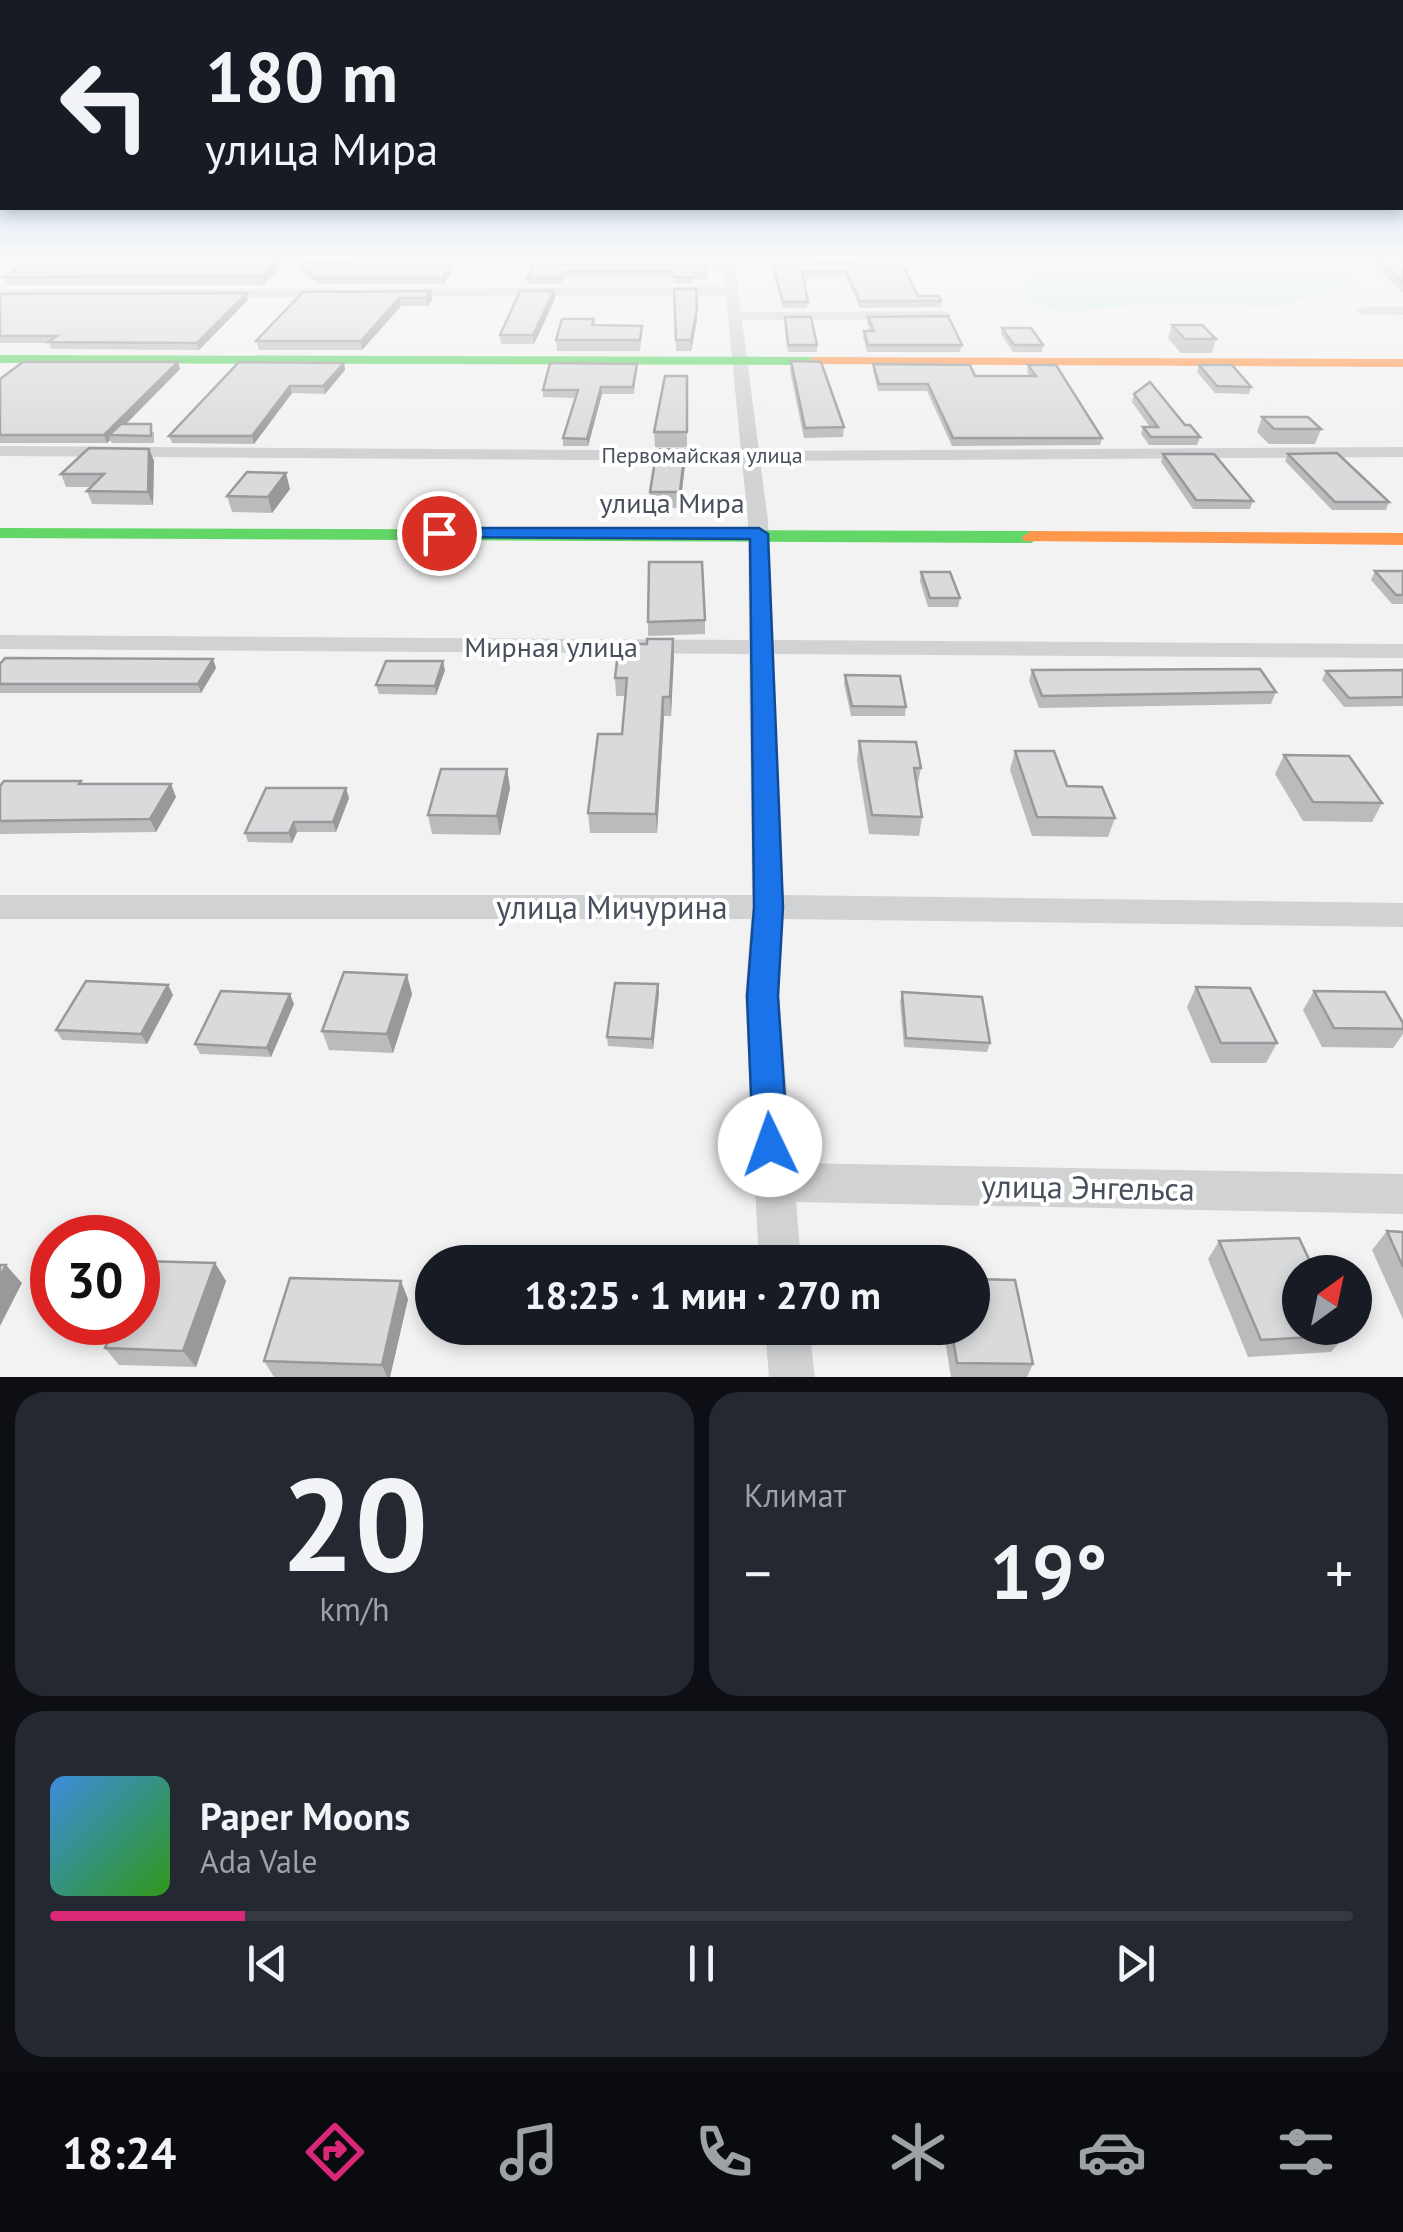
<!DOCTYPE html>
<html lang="ru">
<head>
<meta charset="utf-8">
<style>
  body { margin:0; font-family:"PT Sans",sans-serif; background:#242831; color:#f1f3f6; height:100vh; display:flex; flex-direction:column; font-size:38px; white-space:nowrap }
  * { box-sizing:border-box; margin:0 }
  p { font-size:32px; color:#9ea1a6 }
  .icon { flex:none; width:55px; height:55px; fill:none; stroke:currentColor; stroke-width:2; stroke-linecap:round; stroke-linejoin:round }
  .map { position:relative; height:1377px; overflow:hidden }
  .details { display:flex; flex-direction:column; gap:15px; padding:15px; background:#0d0f14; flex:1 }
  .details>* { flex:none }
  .top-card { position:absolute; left:0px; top:0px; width:1405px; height:210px; box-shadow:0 5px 15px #0003; background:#171b24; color:#f1f3f6; overflow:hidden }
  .needle { width:65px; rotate:33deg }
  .controls { position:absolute; left:1282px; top:1255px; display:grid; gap:20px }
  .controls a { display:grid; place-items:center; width:90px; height:90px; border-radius:50%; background:#171b24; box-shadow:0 5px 15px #0003; font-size:50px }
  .speed { position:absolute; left:30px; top:1215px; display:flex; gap:20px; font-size:50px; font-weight:700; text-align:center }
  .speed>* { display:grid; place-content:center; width:130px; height:130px; border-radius:50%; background:#171b24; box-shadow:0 5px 15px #0003; line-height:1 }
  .speed .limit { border:15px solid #d22; background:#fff; color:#111 }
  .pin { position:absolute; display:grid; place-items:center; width:85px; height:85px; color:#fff; margin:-42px; border:5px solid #fff; border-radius:50%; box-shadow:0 2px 10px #0007 }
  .me { position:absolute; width:110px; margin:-55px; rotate:357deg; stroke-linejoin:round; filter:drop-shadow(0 0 8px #0008) }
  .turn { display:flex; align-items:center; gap:35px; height:210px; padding:0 40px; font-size:45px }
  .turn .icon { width:130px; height:130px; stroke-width:2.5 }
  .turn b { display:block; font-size:70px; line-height:85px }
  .big { font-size:75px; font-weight:800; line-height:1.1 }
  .details .widget { flex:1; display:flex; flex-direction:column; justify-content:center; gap:15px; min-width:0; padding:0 35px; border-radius:30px; background:#242831 }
  .details .dial { align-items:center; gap:0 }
  .dial b { font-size:130px; line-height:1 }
  .song { display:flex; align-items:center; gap:30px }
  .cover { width:120px; height:120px; border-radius:15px; background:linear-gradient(135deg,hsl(210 70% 55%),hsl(110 70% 35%)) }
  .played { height:10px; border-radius:5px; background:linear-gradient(90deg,#db2777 15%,#363941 15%) }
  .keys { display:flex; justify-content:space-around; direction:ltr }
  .heat { display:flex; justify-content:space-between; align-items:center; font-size:55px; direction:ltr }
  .details .tiles { flex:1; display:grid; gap:15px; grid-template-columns:1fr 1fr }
  .widget:last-child { grid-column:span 2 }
  .trip { position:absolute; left:415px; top:1245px; width:575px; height:100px; border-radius:50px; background:#171b24; box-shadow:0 5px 15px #0003; font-weight:800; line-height:100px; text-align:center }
  .tabs { display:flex; height:160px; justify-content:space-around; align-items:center; background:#090b0e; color:#9ea1a6 }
  .tabs .icon { width:70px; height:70px }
  .tabs .on { color:#db2777 }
  .tabs b { font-size:45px; color:#f1f3f6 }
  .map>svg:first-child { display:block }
  .green { fill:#d7f0e5 }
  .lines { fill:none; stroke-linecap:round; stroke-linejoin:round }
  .street { fill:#d0d2d4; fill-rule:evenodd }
  .fast { fill:#63d668; fill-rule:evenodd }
  .slow { fill:#ff974d; fill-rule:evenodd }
  .wall { fill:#bbbbbd }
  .shaded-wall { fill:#98999a }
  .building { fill:#d9dadc; stroke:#98999a; stroke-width:2.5 }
  .route { fill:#1a73e8; stroke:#114b97; stroke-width:2.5 }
  .labels { text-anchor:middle; stroke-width:8; stroke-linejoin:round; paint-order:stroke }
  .far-street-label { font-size:22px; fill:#49505d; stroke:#fff }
  .street-label { font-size:28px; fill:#49505d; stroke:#fff }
  .near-street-label { font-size:32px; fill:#49505d; stroke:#fff }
</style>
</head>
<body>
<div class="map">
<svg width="1403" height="1377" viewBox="0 0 1403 1377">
  <rect width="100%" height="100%" fill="#f2f2f2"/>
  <polygon class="green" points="1049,260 1347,260 1354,285 1278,307 1154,304 1058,312 1024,297 1025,283"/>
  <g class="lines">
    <g class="street">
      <polygon points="207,260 941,260 935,264 729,267 736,274 741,312 945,311 952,315 945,319 742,320 759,451 1403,447 1403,457 760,461 768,521 773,640 1403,644 1403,658 773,654 783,895 1403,903 1403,927 783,919 779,996 793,1163 1403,1174 1403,1214 796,1202 801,1262 759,1262 745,996 751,919 0,919 0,895 752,895 749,654 0,649 0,635 749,640 748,521 742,461 0,456 0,446 741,451 726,295 400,297 393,293 400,289 725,287 724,276 712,268 213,264"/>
      <polygon points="0,289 335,289 342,293 335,297 0,297"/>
      <polygon points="1364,307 1403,307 1403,315 1359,314 1357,311"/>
      <polygon points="765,1328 809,1328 815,1377 769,1377"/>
    </g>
    <g class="fast">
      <polygon points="0,355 816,357 823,361 816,365 0,363"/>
      <polygon points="0,528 1031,531 1040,537 1031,543 0,538"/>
    </g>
    <g class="slow">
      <polygon points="816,357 1403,359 1403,367 811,364 811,358"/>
      <polygon points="1031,531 1403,533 1403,545 1024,541 1022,537"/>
    </g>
  </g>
  <g class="wall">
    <polygon points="1368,260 1403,260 1403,293"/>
    <polygon points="901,262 918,296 941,301 941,307 860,308 846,277 803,277 808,302 807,308 783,308 772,270 772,264"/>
    <polygon points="299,263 453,270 443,284 317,284 300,268"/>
    <polygon points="533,264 707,266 707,280 694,279 694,283 674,283 673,277 565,277 561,284 528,284 527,278"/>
    <polygon points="280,268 264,285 8,285 4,277"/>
    <polygon points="674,289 697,320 691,351 676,351"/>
    <polygon points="431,291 432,300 428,306 401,306 362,350 259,350 256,341 303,292"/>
    <polygon points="247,293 248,300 199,350 51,349 49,343 0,343 0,294"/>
    <polygon points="555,299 534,344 501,344 500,335"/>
    <polygon points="785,317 817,345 817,352 788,352"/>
    <polygon points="868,317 962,345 960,352 867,352 863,337 864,331 870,331 867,323"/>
    <polygon points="594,319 595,325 642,336 640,351 557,351 556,340"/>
    <polygon points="1172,325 1216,339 1212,353 1181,353 1168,338"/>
    <polygon points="1002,328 1043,345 1042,352 1013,352 1001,334"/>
    <polygon points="791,361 844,427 843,437 804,438 790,371"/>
    <polygon points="178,362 180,369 126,424 154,432 154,443 112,443 110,440 107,443 0,443 0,379"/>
    <polygon points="344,363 345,370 325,394 292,393 254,444 172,443 169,436"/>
    <polygon points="637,364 634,394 602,394 588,446 563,446 563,438 576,398 543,397 543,390"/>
    <polygon points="873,364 975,376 1030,376 1027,372 1028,365 1102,438 1100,445 952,446 927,391 878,391 873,371"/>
    <polygon points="1199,365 1251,387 1249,394 1215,393 1197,372"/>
    <polygon points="687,376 687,447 655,447 654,432"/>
    <polygon points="1134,394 1200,437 1197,445 1149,445 1141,434 1143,427 1150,427 1132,402"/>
    <polygon points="1262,417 1321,429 1315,444 1269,444 1257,432"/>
    <polygon points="149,449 154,461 153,505 92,504 87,491 92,487 66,487 61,474"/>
    <polygon points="685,449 685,464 680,508 650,508 650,492"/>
    <polygon points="1163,454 1253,501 1250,509 1193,509 1161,462"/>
    <polygon points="1288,454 1389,502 1386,510 1332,510 1285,461"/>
    <polygon points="290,489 272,513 232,512 227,496"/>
    <polygon points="1375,571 1403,571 1403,604 1392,604 1371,580"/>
    <polygon points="921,572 960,598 958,607 928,607 920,581"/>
    <polygon points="705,620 705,634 648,636 648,622"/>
    <polygon points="673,639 671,716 664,716 657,833 590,833 588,813 622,734 625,696 616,696 615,678 647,644"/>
    <polygon points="213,659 216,668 201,693 0,693 0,664"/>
    <polygon points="445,670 436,695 379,694 376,685"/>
    <polygon points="1032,670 1276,692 1271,704 1039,708 1029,681"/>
    <polygon points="1403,670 1403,706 1344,707 1322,680 1326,671"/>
    <polygon points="845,675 906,707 905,716 851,716 844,684"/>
    <polygon points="859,741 921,768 917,787 922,817 919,836 869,834 857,760"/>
    <polygon points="1015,751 1115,818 1108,837 1032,836 1010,770"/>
    <polygon points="1284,755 1382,803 1372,822 1303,821 1275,774"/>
    <polygon points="507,769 510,788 500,835 432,834 428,815"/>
    <polygon points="81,781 82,784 176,797 156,832 0,834 0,786"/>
    <polygon points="349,798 336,832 297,832 292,843 248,842 245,833"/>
    <polygon points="407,975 412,994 393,1053 329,1050 322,1031"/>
    <polygon points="658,984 653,1049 608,1046 607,1037"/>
    <polygon points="168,985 173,995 147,1044 62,1040 56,1030"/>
    <polygon points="1196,987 1277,1043 1266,1063 1211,1063 1187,1007"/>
    <polygon points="1314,991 1403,1023 1403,1034 1393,1048 1322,1047 1303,1010"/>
    <polygon points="902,992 990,1043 987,1052 904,1047 900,1002"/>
    <polygon points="294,1004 271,1057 200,1054 195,1044"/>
    <polygon points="1387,1231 1403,1232 1403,1319 1372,1250"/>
    <polygon points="1219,1241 1346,1335 1331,1352 1248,1357 1208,1259"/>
    <polygon points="215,1263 226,1281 196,1367 119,1365 105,1348"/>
    <polygon points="408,1299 390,1377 274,1377 264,1361"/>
    <polygon points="943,1328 972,1328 1033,1364 1027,1377 951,1377"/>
  </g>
  <g class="shaded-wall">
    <polygon points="278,260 280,268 264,285 262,276"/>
    <polygon points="452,264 453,270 443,284 442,278"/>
    <polygon points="431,291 432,300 428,306 426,298"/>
    <polygon points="554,291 555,299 534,344 533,335"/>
    <polygon points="247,293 248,300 199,350 197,343"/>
    <polygon points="399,298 401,306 362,350 361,341"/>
    <polygon points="697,309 697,320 691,351 691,340"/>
    <polygon points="178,362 180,369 115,435 109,435 110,440 107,443 104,435"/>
    <polygon points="344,363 345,370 325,394 323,386"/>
    <polygon points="290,386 292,393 254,444 252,436"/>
    <polygon points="601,387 602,394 588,446 587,439"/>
    <polygon points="149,449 154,461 153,505 148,492"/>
    <polygon points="685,449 685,464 680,508 680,492"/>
    <polygon points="286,473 290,489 272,513 268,497"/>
    <polygon points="673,639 674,657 671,716 670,697"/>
    <polygon points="213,659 216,668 201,693 198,684"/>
    <polygon points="443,661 445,670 436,695 435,686"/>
    <polygon points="663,697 664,716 657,833 656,814"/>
    <polygon points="507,769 510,788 500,835 497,816"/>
    <polygon points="171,784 176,797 156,832 150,819"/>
    <polygon points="346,788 349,798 336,832 333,822"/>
    <polygon points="294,822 297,832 292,843 289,833"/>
    <polygon points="407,975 412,994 393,1053 387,1034"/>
    <polygon points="658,984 659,994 653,1049 652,1039"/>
    <polygon points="168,985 173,995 147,1044 141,1034"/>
    <polygon points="290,994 294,1004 271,1057 267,1048"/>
    <polygon points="215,1263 226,1281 196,1367 183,1351"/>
    <polygon points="6,1265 22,1283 0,1326 0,1277"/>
    <polygon points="401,1281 408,1299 390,1377 387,1377 382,1365"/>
  </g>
  <g class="building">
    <polygon points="32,260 278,260 262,276 4,277"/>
    <polygon points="1379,260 1403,260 1403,283"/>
    <polygon points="901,262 918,296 939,296 941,301 860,301 846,271 802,271 808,302 783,302 772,264"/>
    <polygon points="299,263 452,264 442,278 315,278"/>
    <polygon points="533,264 707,266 707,273 694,273 694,277 673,277 673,271 564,271 561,278 527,278"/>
    <polygon points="674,289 696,289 697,309 691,340 676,340"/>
    <polygon points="431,291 426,298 399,298 361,341 256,341 303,292"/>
    <polygon points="520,291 554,291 533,335 500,335"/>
    <polygon points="247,293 197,343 48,342 57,336 0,336 0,294"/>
    <polygon points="948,316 962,345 868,345 864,331 874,331 868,317"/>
    <polygon points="785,317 811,317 817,345 788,345"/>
    <polygon points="562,319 594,319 592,325 642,326 640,340 556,340"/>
    <polygon points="1172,325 1202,325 1216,339 1185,339"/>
    <polygon points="1002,328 1031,328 1043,345 1014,345"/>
    <polygon points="791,361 821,362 844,427 805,428"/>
    <polygon points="23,362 178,362 104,435 0,435 0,379"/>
    <polygon points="239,362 344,363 323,386 290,386 252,436 169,436"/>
    <polygon points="550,363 637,364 633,387 601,387 587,439 563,438 578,390 543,390"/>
    <polygon points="873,364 970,365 975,376 1036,376 1028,365 1056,365 1102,438 953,438 928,384 879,384"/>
    <polygon points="1199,365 1232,365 1251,387 1217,386"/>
    <polygon points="665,376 687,376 687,432 654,432"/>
    <polygon points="1150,382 1185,425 1190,425 1200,437 1151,437 1143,427 1158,427 1134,394"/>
    <polygon points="1262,417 1308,417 1321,429 1274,429"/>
    <polygon points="121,424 151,424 151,436 109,435"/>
    <polygon points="89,448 149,449 148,492 87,491 104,474 61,474"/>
    <polygon points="657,449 685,449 680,492 650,492"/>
    <polygon points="1337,453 1389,502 1335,502 1288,454"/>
    <polygon points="1163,454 1214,454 1253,501 1196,500"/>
    <polygon points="247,472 286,473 268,497 227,496"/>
    <polygon points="649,562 702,562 705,620 648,622"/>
    <polygon points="1375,571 1403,571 1403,595 1396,595"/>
    <polygon points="921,572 950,572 960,598 930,598"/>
    <polygon points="647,639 673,639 670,697 663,697 656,814 588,813 598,734 622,734 627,678 615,678 619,644 647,644"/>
    <polygon points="5,658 213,659 198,684 0,684 0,664"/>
    <polygon points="386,661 443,661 435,686 376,685"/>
    <polygon points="1260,669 1276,692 1042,696 1032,670"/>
    <polygon points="1403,670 1403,697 1349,698 1326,671"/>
    <polygon points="845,675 900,676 906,707 852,706"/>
    <polygon points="859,741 916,742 921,768 914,768 922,817 872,815"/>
    <polygon points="1015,751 1054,751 1067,786 1102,787 1115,818 1037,817"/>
    <polygon points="1284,755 1349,756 1382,803 1313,802"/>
    <polygon points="441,769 507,769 497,816 428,815"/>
    <polygon points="4,781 81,781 79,784 171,784 150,819 0,821 0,786"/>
    <polygon points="266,788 346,788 333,822 294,822 289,833 245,833"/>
    <polygon points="344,972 407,975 387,1034 322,1031"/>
    <polygon points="86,981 168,985 141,1034 56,1030"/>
    <polygon points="615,983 658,984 652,1039 607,1037"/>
    <polygon points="1196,987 1250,988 1277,1043 1221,1043"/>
    <polygon points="221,991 290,994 267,1048 195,1044"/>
    <polygon points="1314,991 1385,992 1403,1023 1403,1029 1334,1028"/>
    <polygon points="902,992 982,997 990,1043 906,1038"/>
    <polygon points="1387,1231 1403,1232 1403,1267"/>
    <polygon points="1299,1238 1315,1272 1300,1272 1300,1328 1342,1328 1346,1335 1261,1340 1219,1241"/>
    <polygon points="141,1261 215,1263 183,1351 105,1348 116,1322 138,1322 138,1270"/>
    <polygon points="0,1265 6,1265 0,1277"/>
    <polygon points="290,1278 401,1281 382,1365 264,1361"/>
    <polygon points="972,1279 1015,1280 1033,1364 957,1363 951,1328 972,1328"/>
  </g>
  <linearGradient id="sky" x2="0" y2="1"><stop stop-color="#90c1ea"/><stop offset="0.57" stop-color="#f9f9f9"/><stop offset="1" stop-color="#f9f9f9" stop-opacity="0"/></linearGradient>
  <rect width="1403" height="453" fill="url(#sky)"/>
  <polygon class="route" points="439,528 759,528 768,534 783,907 778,996 788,1145 783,1157 770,1161 758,1157 753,1145 747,996 754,907 750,539 433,537 430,533"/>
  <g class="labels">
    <g class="far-street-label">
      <text x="702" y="463">Первомайская улица</text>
    </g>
    <g class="street-label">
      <text x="672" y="513">улица Мира</text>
      <text x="551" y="657">Мирная улица</text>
    </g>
    <g class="near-street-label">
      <text x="612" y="919">улица Мичурина</text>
      <text transform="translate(1088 1188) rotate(1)" y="11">улица Энгельса</text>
    </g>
  </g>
</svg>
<div class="controls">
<a><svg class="needle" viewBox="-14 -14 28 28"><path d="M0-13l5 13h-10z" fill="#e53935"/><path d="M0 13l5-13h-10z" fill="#9ea1a6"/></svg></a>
</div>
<div class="speed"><div class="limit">30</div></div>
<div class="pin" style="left:439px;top:533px;background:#d93025"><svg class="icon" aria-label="arrive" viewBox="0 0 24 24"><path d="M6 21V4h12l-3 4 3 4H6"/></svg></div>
<svg class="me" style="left:770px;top:1145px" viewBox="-20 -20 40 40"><circle r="19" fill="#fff"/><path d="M0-13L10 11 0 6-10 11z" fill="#1a73e8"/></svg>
<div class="trip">18:25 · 1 мин · 270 m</div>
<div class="top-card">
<div class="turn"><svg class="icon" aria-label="left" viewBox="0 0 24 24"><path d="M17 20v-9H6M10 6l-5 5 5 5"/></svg><div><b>180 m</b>улица Мира</div></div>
</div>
</div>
<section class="details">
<div class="tiles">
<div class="widget dial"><b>20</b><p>km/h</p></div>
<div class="widget"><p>Климат</p>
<div class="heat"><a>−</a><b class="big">19°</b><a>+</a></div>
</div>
<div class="widget">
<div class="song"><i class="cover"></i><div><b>Paper Moons</b><p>Ada Vale</p></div></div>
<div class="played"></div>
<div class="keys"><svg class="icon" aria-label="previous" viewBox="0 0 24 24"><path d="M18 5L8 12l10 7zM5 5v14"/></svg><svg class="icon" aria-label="pause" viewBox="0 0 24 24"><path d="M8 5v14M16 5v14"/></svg><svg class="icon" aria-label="next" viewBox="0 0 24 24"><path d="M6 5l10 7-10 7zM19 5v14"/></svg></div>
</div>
</div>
</section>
<nav class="tabs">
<b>18:24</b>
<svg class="icon on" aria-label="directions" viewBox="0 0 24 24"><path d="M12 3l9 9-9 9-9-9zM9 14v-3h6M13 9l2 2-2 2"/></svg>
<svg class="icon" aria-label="music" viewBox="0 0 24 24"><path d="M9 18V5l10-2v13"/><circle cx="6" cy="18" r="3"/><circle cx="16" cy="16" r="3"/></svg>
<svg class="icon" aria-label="phone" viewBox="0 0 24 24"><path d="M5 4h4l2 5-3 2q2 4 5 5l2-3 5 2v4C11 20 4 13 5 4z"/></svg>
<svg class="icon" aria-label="climate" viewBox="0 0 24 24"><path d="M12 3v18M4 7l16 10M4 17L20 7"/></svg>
<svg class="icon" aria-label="car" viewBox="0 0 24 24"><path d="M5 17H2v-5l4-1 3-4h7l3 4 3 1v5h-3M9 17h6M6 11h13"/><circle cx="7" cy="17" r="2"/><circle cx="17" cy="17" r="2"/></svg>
<svg class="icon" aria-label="filters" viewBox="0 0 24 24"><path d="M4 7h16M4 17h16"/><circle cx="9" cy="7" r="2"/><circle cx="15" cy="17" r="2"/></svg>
</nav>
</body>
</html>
